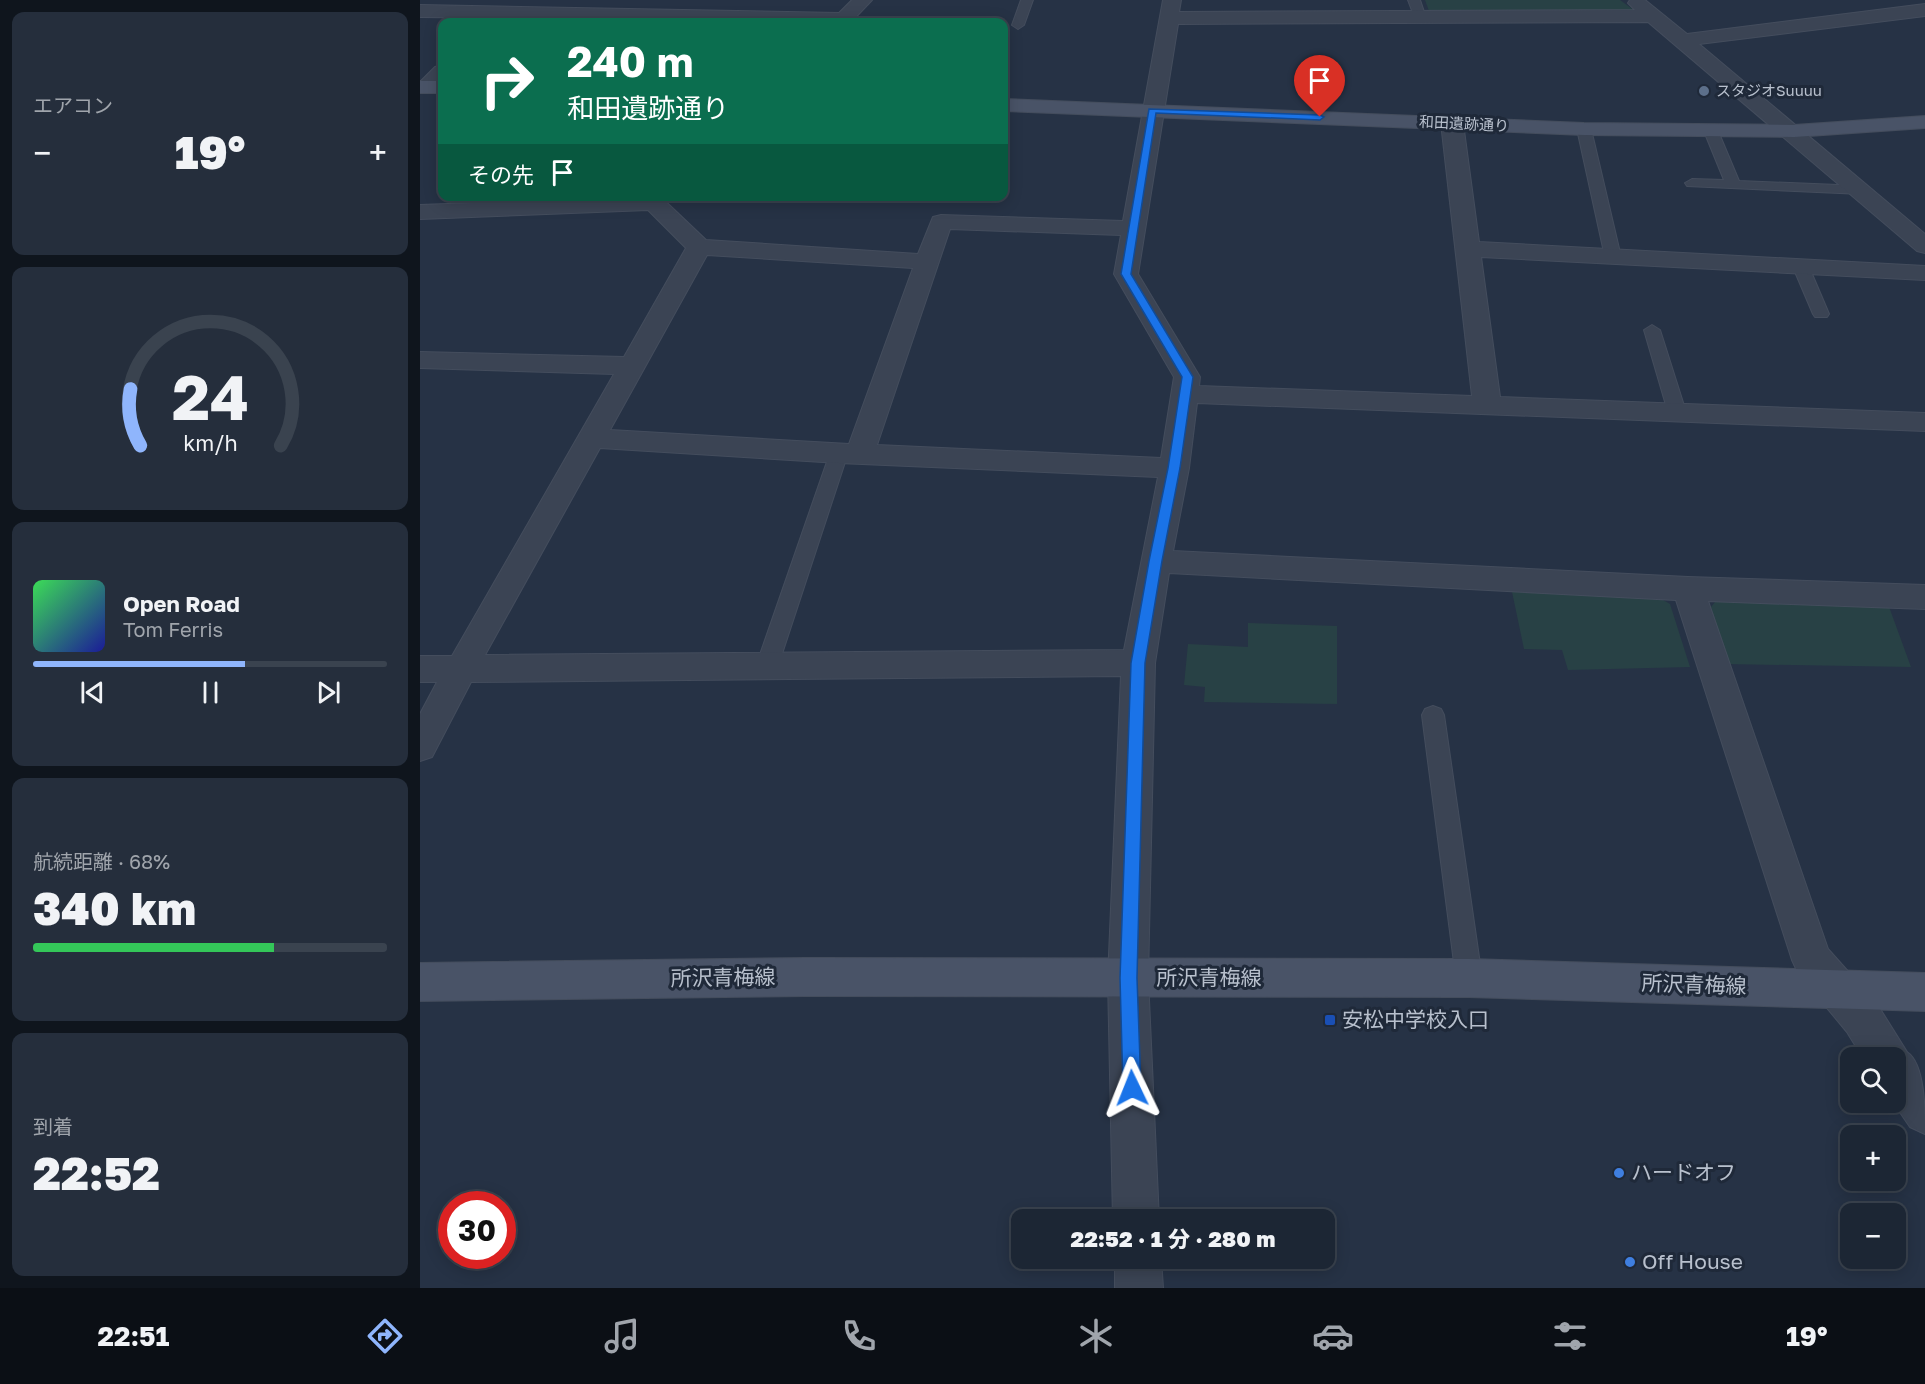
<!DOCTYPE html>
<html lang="ja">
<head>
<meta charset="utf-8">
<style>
  body { margin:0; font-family:"Golos Text","Noto Sans JP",sans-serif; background:#252e3c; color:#f1f3f6; height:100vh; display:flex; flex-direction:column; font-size:22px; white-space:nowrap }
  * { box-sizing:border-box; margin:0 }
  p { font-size:20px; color:#a0a5ac }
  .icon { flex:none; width:33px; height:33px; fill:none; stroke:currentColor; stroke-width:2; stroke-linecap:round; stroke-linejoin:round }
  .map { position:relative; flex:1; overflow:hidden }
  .drawer { display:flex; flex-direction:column; gap:12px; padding:12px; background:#0f151d; width:420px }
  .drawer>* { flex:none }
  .guide { position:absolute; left:18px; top:18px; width:570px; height:183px; border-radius:12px; box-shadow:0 3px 15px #0003,0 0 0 2px #3a434f; background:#0b6e4f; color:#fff; overflow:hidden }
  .buttons { position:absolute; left:1420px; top:1047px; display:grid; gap:12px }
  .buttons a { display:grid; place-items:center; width:66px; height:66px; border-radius:12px; background:#1c2634; box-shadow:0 3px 15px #0003,0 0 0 2px #3a434f; font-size:30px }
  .speed { position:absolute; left:18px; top:1191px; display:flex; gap:12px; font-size:30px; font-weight:700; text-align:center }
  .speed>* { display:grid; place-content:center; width:78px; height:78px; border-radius:50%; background:#1c2634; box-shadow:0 3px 15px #0003,0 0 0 2px #3a434f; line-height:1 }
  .speed .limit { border:9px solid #d22; background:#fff; color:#111 }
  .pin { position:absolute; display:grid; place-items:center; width:51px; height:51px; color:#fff; margin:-62px -26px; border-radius:50% 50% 50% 0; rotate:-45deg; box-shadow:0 0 6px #0007 }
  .pin .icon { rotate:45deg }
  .me { position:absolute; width:66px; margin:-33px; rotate:358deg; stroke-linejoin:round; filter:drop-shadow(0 0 4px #0008) }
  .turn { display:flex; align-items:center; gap:21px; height:126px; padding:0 30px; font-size:27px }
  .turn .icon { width:78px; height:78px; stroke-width:2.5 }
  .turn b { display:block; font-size:42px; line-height:51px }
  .then { display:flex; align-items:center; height:57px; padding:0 30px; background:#0003; gap:12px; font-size:22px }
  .big { font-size:45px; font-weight:800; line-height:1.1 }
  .drawer .tile { flex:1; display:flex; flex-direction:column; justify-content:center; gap:9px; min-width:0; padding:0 21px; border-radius:12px; background:#252e3c }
  .drawer .dial { align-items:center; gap:0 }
  .dial svg { height:156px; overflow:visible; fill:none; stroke:#3a434f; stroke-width:7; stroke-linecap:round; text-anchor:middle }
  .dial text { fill:#f1f3f6; stroke:none }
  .song { display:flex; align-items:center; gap:18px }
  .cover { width:72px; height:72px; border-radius:9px; background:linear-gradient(135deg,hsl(130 70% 55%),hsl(240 70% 35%)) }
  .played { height:6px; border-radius:3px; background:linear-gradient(90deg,#8fb5fc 60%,#3a434f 60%) }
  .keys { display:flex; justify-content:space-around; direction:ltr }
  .heat { display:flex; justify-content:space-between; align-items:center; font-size:33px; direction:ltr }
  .charge { height:9px; border-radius:4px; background:linear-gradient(90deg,#34c759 68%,#3a434f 0) }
  .trip { position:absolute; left:591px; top:1209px; width:324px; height:60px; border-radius:12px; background:#1c2634; box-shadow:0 3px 15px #0003,0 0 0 2px #3a434f; font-weight:800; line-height:60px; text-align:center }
  .tab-bar { display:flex; height:96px; justify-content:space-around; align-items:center; background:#0b0f15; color:#a0a5ac }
  .tab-bar .icon { width:42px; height:42px }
  .tab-bar .current { color:#8fb5fc }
  .tab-bar b { font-size:27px; color:#f1f3f6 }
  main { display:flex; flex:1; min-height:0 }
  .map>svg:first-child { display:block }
  .green { fill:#284145 }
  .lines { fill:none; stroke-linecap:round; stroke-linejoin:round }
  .lane-casing { stroke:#444d5d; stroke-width:2 }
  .street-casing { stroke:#444d5d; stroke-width:2 }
  .secondary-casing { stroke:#444d5d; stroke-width:2 }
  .lane { fill:#3b4454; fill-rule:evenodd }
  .street { fill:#3b4454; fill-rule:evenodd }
  .secondary { fill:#495367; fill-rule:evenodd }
  .route { fill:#1a73e8; stroke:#114b97; stroke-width:1.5 }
  .service-dot { fill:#5c6f8a; stroke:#1f2939; stroke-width:2 }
  .transit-dot { fill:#1a4fb4; stroke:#1f2939; stroke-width:2 }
  .shop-dot { fill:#3f7fe0; stroke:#1f2939; stroke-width:2 }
  .labels { text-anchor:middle; stroke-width:6; stroke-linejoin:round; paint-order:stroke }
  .far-poi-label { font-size:15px; fill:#b8c0cd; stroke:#1f2939; text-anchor:start }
  .far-street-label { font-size:15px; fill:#b8c0cd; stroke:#1f2939 }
  .near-street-label { font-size:21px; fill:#b8c0cd; stroke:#1f2939 }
  .near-poi-label { font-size:21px; fill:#b8c0cd; stroke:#1f2939; text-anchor:start }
</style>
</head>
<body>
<main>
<section class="drawer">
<div class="tile"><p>エアコン</p>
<div class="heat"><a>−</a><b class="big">19°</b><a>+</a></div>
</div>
<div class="tile dial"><svg viewBox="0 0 100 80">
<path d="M14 69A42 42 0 1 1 86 69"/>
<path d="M14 69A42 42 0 0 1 9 40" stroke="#8fb5fc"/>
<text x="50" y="56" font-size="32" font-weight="700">24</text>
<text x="50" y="72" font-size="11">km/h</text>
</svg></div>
<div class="tile">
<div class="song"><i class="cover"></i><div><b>Open Road</b><p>Tom Ferris</p></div></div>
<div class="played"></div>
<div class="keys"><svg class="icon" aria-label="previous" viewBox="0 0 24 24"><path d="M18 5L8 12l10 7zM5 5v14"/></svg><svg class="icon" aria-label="pause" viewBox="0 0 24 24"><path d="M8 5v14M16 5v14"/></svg><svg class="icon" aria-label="next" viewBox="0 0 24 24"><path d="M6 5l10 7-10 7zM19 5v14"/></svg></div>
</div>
<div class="tile"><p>航続距離 · 68%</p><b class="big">340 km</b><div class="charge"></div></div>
<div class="tile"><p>到着</p><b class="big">22:52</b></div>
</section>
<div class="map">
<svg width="1505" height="1288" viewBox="0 0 1505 1288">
  <rect width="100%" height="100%" fill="#263245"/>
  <g class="green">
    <polygon points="1005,0 1200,0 1215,11 1009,11"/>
    <polygon points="1091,587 1231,593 1250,604 1270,667 1148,670 1142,650 1104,649"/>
    <polygon points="1299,597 1468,604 1491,667 1304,664 1291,607"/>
    <polygon points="828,623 917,626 917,704 784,702 785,687 764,685 768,644 828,647"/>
  </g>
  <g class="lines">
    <defs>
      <g id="lane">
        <polygon points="601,0 613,0 604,25 598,29 592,25"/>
        <polygon points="988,0 1000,0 1006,18 1004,21 996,21"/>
        <polygon points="1164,125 1171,129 1201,257 1193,262 1185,257 1157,129"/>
        <polygon points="1291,127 1298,131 1319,181 1442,186 1449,190 1442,194 1267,186 1265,183 1272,179 1304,180 1284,131"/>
        <polygon points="365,196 379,196 379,197 372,201 367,200"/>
        <polygon points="1381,262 1389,267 1409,314 1407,317 1395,317 1393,314 1373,267"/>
        <polygon points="1232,325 1240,330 1266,412 1263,416 1251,416 1248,412 1224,330"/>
        <polygon points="419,447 425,449 428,453 358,666 355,672 347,674 339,672 336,666 410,453 413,449"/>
        <polygon points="1013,706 1021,709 1024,715 1062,978 1058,987 1049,990 1040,987 1036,978 1002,715 1005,709"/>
      </g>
      <g id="street">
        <polygon points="432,0 452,0 431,22 0,17 0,5 419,13"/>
        <path d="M743,0H761L759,12L1215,10L1208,3L1210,0H1225L1267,34L1505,4V16L1279,44L1505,234V253L1497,251L1228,22L758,24L718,274L780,377L779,386L1052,396L1021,123L1024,118L1032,117L1040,118L1043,123L1059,242L1505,266V280L1061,257L1080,397L1505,413V431L777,403L769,468L753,551L1268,577L1505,585V609L1288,601L1408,949L1457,1004L1487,1052C1505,1064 1505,1110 1505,1134L1490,1127L1473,1102H1476V1058H1443L1427,1032L1378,973L1372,960L1256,600L749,573L735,663L728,978L739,1220H693L688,978L701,676L51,682L12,757L0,761V714L17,682H0V656H32L194,374L0,368V352L204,357L266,248L228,210L0,219V205L250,196L246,202L286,240L498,254L513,217L521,215L703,221ZM530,229L701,235L694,274L754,377L741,458L457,445ZM287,255L493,268L429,444L190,430ZM180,448L419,463L738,477L704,650L65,655Z"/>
        <polygon points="22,65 22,82 14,91 0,91 0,82 15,67"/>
        <polygon points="695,1258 741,1258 743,1288 695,1288"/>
      </g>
      <g id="secondary">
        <rect x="0" y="81" width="22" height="12"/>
        <polygon points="584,99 1164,123 1374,125 1505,116 1505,128 1374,137 1164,135 584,111"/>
        <polygon points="385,958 1049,959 1505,973 1505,1011 1049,997 385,996 0,1001 0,963"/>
      </g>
    </defs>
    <use href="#lane" class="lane-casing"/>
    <use href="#street" class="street-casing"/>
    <use href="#secondary" class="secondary-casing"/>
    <use href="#lane" class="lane"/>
    <use href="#street" class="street"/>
    <use href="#secondary" class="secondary"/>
  </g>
  <polygon class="route" points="729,109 900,115 904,117 900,120 736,113 711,274 773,377 760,468 742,561 725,663 717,978 721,1088 718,1094 712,1097 706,1094 703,1088 700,978 711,663 729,561 748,468 762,377 701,274"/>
  <circle class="service-dot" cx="1284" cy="91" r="6"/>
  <rect class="transit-dot" x="904" y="1014" width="12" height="12" rx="3"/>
  <g class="shop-dot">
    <circle cx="1199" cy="1173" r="6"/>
    <circle cx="1210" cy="1262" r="6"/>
  </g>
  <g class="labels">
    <g class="far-poi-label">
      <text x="1296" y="96">スタジオSuuuu</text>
    </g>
    <g class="far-street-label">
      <text transform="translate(1044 124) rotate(3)" y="5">和田遺跡通り</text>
    </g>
    <g class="near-street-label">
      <text transform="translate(303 978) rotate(-1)" y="7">所沢青梅線</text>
      <text x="789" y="985">所沢青梅線</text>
      <text transform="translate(1274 985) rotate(2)" y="7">所沢青梅線</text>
    </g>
    <g class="near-poi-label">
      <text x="922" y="1027">安松中学校入口</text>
      <text x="1211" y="1180">ハードオフ</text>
      <text x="1222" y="1269">Off House</text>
    </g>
  </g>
</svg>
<div class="buttons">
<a><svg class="icon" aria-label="search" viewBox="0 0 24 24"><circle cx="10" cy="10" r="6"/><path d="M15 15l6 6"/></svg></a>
<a>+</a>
<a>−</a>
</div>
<div class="speed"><div class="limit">30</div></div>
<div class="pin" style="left:900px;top:117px;background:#d93025"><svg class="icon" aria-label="arrive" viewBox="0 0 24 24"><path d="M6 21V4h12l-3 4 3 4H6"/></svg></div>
<svg class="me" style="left:712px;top:1088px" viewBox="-20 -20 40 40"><path d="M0-17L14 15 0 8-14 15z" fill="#1a73e8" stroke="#fff" stroke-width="4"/></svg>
<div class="trip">22:52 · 1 分 · 280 m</div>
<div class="guide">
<div class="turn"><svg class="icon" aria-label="right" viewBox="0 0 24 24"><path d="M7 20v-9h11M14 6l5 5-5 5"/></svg><div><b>240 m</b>和田遺跡通り</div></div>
<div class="then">その先<svg class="icon" aria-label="arrive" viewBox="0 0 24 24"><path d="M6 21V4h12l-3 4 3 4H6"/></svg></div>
</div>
</div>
</main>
<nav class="tab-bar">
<b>22:51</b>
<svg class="icon current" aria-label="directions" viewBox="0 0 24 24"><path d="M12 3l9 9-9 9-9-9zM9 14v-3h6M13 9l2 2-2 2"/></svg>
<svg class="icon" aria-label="music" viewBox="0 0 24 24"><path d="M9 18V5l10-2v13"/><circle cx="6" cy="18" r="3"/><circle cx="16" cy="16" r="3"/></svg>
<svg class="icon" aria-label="phone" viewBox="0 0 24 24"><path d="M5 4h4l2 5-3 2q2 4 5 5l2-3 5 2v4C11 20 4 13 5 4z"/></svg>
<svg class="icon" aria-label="climate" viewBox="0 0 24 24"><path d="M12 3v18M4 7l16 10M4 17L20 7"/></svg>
<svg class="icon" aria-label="car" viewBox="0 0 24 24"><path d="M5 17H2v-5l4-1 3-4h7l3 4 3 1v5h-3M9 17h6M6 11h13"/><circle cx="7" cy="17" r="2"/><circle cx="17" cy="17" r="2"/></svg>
<svg class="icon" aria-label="filters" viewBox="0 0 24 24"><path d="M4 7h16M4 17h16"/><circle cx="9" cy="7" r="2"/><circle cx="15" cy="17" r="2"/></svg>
<b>19°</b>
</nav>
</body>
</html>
